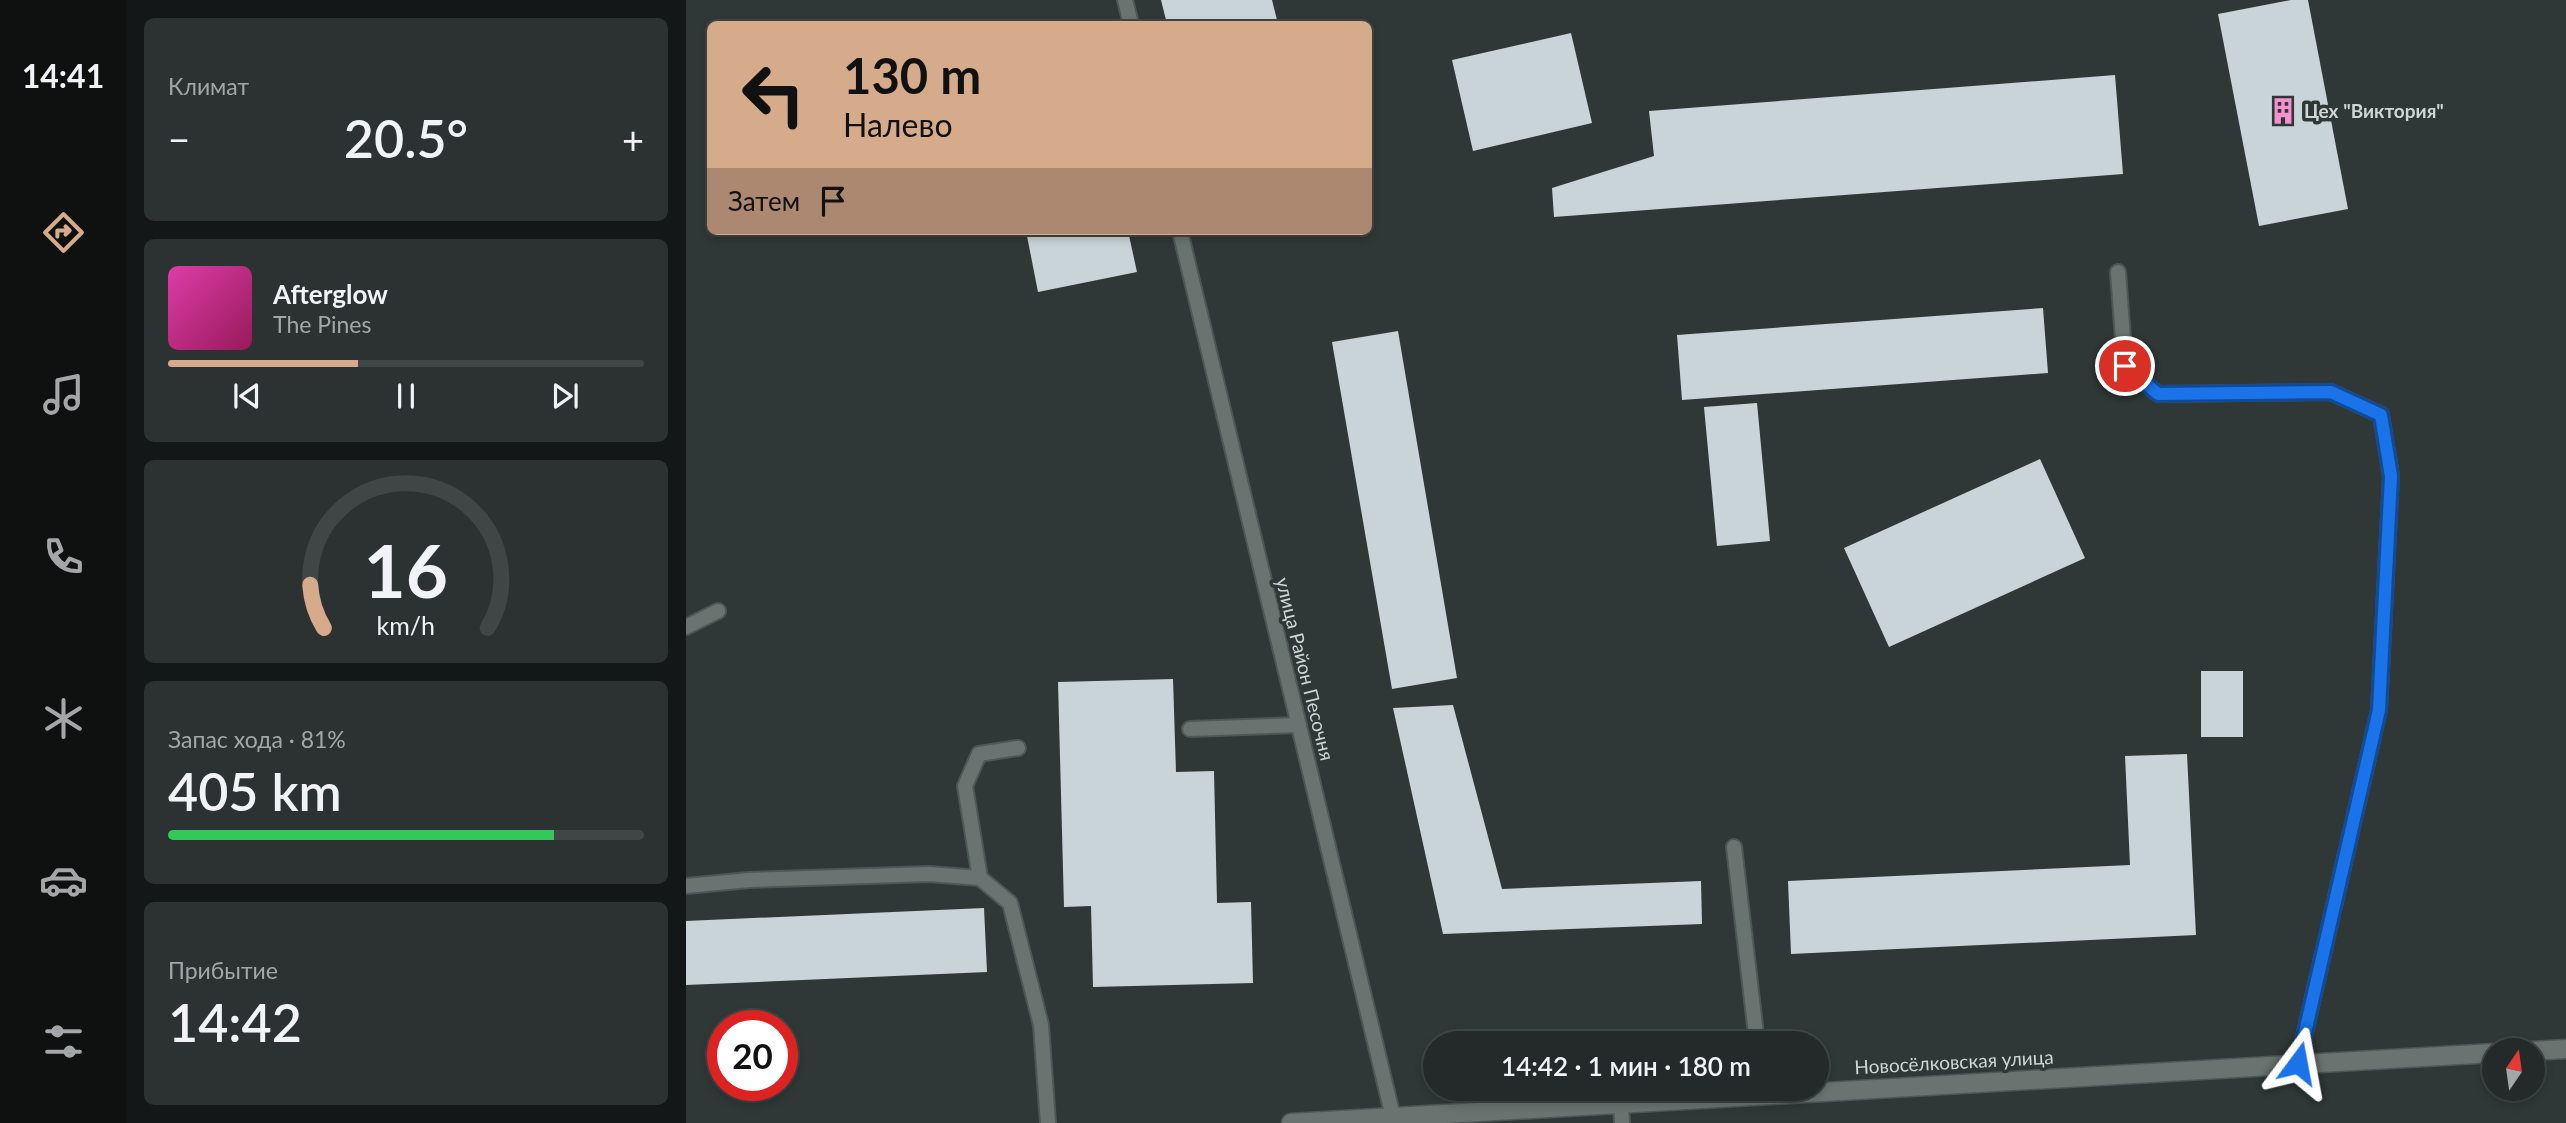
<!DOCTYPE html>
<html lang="ru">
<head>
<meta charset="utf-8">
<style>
  body { margin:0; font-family:Lato,sans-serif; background:#2b3231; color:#f1f3f6; height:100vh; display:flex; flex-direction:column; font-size:26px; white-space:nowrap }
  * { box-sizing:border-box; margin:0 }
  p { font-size:23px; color:#a3a7a8 }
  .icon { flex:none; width:38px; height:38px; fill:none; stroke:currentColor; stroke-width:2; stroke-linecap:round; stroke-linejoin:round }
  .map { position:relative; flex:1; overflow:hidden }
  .side { display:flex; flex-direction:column; gap:18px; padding:18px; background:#131717; width:560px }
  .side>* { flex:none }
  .top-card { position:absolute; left:21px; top:21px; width:665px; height:214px; border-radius:10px; box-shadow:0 4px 10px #0003,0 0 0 2px #404646; background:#d6ab8b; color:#111; overflow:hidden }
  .needle { width:46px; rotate:13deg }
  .tools { position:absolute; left:1796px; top:1038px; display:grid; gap:14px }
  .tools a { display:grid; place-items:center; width:63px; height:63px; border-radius:50%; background:#232a29; box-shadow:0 4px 10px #0003,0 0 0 2px #404646; font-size:35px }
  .speed { position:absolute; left:21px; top:1010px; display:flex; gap:14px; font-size:35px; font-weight:700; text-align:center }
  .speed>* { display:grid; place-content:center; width:91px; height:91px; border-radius:50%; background:#232a29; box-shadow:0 4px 10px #0003,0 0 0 2px #404646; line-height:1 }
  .speed .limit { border:10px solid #d22; background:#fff; color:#111 }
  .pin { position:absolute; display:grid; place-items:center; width:60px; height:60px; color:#fff; margin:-30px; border:4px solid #fff; border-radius:50%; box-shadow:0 2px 7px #0007 }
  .me { position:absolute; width:77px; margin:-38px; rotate:13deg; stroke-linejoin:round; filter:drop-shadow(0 0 5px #0008) }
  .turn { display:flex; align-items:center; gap:24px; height:147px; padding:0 21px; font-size:32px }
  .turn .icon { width:91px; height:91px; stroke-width:2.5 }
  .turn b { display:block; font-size:49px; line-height:60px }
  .then { display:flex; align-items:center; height:66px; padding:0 21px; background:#0003; gap:14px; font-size:26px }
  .big { font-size:52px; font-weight:600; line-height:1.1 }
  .side .card { flex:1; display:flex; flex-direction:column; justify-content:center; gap:10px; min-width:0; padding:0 24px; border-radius:10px; background:#2b3231 }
  .side .dial { align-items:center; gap:0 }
  .dial svg { height:182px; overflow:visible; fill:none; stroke:#404646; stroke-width:7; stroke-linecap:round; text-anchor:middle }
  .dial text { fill:#f1f3f6; stroke:none }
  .song { display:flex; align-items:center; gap:21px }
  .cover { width:84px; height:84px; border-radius:10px; background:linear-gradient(135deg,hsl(320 70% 55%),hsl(330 70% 35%)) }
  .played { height:7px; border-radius:4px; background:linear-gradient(90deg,#d6ab8b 40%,#404646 40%) }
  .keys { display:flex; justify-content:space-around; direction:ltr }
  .heat { display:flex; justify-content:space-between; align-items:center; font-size:38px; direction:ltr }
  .charge { height:10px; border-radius:5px; background:linear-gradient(90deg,#34c759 81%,#404646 0) }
  .trip { position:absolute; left:737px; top:1031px; width:406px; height:70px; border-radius:35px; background:#232a29; box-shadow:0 4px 10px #0003,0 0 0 2px #404646; font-weight:600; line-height:70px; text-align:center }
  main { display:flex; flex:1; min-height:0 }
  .dock { display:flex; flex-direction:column; width:126px; justify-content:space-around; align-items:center; background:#0e1110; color:#a3a7a8 }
  .dock .icon { width:49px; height:49px }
  .dock .current { color:#d6ab8b }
  .dock b { font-size:32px; color:#f1f3f6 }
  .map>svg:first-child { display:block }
  .building { fill:#c8d4d7 }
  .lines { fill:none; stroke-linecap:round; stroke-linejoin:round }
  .lane-casing { stroke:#4e5755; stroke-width:18 }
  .secondary-casing { stroke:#4e5755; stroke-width:21 }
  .lane { stroke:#697471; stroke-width:14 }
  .secondary { stroke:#697471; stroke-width:18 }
  .route-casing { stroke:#114b97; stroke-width:18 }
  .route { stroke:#1a73e8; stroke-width:12 }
  .labels { text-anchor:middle; stroke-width:7; stroke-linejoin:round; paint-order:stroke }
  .poi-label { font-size:19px; font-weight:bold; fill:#d0d6d5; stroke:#2f3837; text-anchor:start }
  .street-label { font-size:19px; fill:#d0d6d5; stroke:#2f3837 }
</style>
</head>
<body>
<main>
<nav class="dock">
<b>14:41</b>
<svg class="icon current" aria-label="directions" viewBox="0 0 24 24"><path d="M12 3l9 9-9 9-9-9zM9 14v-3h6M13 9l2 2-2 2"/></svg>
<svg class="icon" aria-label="music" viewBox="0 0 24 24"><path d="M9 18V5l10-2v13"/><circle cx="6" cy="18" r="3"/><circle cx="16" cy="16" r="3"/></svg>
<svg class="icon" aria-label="phone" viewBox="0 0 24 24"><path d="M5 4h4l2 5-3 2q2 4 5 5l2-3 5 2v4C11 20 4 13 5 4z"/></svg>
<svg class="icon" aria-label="climate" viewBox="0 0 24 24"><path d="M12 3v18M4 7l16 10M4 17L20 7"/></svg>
<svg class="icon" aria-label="car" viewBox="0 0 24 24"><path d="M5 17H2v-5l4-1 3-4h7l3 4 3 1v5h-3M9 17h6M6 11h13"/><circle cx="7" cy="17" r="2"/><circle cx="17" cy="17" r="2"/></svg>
<svg class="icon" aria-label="filters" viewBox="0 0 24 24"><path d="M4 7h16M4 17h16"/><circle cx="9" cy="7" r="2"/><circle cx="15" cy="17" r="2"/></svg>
</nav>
<section class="side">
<div class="card"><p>Климат</p>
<div class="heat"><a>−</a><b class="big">20.5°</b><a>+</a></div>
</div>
<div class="card">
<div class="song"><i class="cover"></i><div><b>Afterglow</b><p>The Pines</p></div></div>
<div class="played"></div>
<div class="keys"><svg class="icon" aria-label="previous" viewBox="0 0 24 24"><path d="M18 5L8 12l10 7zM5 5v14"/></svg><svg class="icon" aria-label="pause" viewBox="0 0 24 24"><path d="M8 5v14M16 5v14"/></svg><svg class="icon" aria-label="next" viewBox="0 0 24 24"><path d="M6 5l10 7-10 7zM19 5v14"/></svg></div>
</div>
<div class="card dial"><svg viewBox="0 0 100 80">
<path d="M14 69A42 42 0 1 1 86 69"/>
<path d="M14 69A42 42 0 0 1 8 50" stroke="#d6ab8b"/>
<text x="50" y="56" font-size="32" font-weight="700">16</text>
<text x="50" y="72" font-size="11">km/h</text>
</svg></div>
<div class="card"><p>Запас хода · 81%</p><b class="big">405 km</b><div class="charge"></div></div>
<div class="card"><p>Прибытие</p><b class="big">14:42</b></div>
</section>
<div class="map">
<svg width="1880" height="1123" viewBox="0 0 1880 1123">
  <rect width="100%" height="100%" fill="#2f3837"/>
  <g class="building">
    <polygon points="475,0 586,0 592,24 481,24"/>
    <polygon points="1605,0 1622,0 1662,209 1573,226 1532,14"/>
    <polygon points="885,33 906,123 787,151 766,60"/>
    <polygon points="1429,75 1437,174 868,217 866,188 968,156 963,111"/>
    <polygon points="340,231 442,231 451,272 352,292"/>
    <polygon points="1357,308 1362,373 996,400 991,335"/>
    <polygon points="712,331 771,678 706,689 646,342"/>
    <polygon points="1071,403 1084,541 1031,546 1018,407"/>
    <polygon points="1354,459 1399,558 1203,647 1158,548"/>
    <rect x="1515" y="671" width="42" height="66"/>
    <polygon points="487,679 490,772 528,771 531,903 565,902 567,983 407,987 405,906 378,907 372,682"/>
    <polygon points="767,705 816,889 1015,881 1016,924 757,934 707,708"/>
    <polygon points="1501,754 1510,935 1105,954 1102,881 1444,865 1439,756"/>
    <polygon points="298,908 301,972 0,985 0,921"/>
  </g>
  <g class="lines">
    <defs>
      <g id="lane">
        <polyline points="439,0 445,24"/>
        <polyline points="494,231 707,1117"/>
        <polyline points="1432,272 1439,366 1472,394 1645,392 1695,415 1705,476 1693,710 1612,1063"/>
        <polyline points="0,627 32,611"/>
        <polyline points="504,729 613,725"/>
        <polyline points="1048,847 1071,1043"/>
        <polyline points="294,878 279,786 293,754 332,748"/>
        <polyline points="0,886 63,880 243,874 294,878 324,903 355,1025 362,1123"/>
        <polyline points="935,1103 936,1123"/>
      </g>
      <g id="secondary">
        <polyline points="1846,1051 1880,1049"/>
        <polyline points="605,1123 1808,1053"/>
      </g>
    </defs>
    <use href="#lane" class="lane-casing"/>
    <use href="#secondary" class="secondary-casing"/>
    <use href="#lane" class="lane"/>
    <use href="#secondary" class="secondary"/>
  </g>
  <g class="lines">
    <defs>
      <polyline id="route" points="1439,366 1472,394 1645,392 1695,415 1705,476 1693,710 1612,1063"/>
    </defs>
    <use href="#route" class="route-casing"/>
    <use href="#route" class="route"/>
  </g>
  <defs>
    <symbol id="building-bare" viewBox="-9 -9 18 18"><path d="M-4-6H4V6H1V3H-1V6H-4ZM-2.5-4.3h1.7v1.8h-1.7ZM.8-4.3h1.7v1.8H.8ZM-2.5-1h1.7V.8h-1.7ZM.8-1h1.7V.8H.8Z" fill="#f690d0" stroke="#2f3837" stroke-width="2.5" paint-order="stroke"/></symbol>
  </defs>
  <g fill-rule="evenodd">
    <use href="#building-bare" x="1578" y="92" width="38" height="38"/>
  </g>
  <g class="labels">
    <g class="poi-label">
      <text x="1618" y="118">Цех "Виктория"</text>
    </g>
    <g class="street-label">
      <text transform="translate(619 669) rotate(76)" y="7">улица Район Песочня</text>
      <text transform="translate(1268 1062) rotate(-3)" y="7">Новосёлковская улица</text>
    </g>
  </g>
</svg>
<div class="tools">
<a><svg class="needle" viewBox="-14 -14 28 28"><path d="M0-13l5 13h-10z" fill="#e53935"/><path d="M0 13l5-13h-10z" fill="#a3a7a8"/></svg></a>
</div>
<div class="speed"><div class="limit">20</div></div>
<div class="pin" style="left:1439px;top:366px;background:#d93025"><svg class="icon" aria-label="arrive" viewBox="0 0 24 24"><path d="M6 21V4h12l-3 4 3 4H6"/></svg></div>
<svg class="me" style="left:1612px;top:1063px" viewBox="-20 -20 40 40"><path d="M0-17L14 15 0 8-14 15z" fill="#1a73e8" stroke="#fff" stroke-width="4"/></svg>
<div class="trip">14:42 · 1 мин · 180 m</div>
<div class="top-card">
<div class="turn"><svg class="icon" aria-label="left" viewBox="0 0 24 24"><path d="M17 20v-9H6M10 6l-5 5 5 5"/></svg><div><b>130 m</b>Налево</div></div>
<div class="then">Затем<svg class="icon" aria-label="arrive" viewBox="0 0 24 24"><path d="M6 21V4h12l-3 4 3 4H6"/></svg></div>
</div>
</div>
</main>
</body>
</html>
